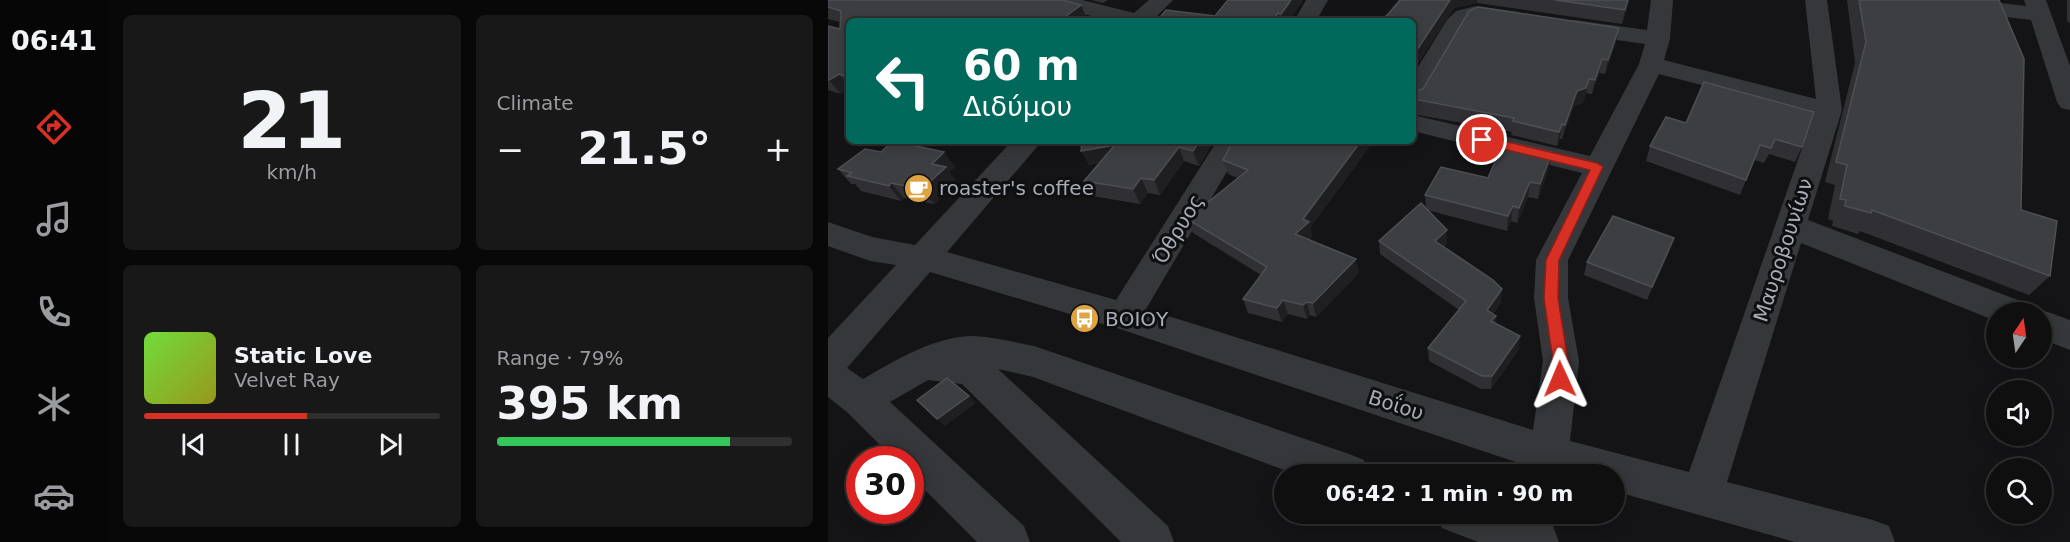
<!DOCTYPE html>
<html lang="en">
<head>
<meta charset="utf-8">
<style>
  body { margin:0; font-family:"DejaVu Sans",sans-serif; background:#181819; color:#f1f3f6; height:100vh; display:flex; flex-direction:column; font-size:22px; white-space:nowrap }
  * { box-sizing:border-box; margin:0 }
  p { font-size:20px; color:#9b9c9f }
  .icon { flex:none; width:33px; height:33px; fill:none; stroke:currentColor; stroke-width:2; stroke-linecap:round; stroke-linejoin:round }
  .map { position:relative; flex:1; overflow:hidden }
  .sheet { display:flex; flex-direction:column; gap:15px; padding:15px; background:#080809; width:720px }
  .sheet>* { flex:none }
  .top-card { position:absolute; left:18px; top:18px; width:570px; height:126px; border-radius:9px; box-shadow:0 3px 15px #0003,0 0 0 2px #2f2f30; background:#00695c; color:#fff; overflow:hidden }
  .needle { width:39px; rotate:13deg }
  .controls { position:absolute; left:1158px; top:302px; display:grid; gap:12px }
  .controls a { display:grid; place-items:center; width:66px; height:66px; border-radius:50%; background:#0f0f10; box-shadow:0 3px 15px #0003,0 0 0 2px #2f2f30; font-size:30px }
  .speed { position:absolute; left:18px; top:446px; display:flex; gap:12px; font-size:30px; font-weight:700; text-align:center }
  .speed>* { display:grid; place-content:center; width:78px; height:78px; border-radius:50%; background:#0f0f10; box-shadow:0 3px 15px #0003,0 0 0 2px #2f2f30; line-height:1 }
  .speed .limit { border:9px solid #d22; background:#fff; color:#111 }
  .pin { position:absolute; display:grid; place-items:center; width:51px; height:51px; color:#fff; margin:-26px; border:3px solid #fff; border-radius:50%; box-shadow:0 2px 6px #0007 }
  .me { position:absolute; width:66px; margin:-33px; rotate:359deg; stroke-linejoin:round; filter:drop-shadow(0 0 4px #0008) }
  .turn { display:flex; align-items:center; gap:21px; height:126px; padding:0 18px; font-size:27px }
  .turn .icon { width:78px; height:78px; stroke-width:2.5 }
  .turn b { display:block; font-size:42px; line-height:51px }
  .big { font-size:45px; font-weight:700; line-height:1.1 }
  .sheet .tile { flex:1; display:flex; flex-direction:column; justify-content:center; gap:9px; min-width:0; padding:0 21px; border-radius:9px; background:#181819 }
  .sheet .dial { align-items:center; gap:0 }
  .dial b { font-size:78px; line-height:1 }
  .song { display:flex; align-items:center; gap:18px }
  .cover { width:72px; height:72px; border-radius:9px; background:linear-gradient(135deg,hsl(100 70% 55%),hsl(60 70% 35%)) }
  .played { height:6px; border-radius:3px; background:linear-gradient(90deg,#d93025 55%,#2f2f30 55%) }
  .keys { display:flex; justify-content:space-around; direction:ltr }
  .heat { display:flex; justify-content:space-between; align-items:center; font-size:33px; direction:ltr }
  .charge { height:9px; border-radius:4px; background:linear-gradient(90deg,#34c759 79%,#2f2f30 0) }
  .sheet .tiles { flex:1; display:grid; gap:15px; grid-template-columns:repeat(2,1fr) }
  .trip { position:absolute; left:446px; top:464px; width:351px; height:60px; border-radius:30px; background:#0f0f10; box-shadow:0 3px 15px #0003,0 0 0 2px #2f2f30; font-weight:700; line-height:60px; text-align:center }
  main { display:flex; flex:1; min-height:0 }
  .dock { display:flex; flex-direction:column; width:108px; justify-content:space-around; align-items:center; background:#060606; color:#9b9c9f }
  .dock .icon { width:42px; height:42px }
  .dock .selected { color:#d93025 }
  .dock b { font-size:27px; color:#f1f3f6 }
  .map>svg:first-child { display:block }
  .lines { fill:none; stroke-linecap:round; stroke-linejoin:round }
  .minor { fill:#36373a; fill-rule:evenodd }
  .wall { fill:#303034 }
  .shaded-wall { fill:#1f1f22 }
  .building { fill:#3d3e42; stroke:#4d4f54; stroke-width:1.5 }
  .route { fill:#d93025; stroke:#8d1f18; stroke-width:1.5 }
  .labels { text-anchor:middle; stroke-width:6; stroke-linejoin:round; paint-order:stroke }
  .poi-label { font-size:20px; fill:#a7acb5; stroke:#0f0f11; text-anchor:start }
  .street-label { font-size:20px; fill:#a7acb5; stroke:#0f0f11 }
</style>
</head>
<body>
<main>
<nav class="dock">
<b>06:41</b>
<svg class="icon selected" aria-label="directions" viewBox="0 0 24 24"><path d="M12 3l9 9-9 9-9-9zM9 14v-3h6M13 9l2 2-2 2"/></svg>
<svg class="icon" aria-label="music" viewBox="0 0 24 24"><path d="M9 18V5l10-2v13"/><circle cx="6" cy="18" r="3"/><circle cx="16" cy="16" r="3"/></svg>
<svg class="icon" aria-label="phone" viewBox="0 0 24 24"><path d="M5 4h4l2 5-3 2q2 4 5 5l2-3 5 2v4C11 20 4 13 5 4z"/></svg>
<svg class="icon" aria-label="climate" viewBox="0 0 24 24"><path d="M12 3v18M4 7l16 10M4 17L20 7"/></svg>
<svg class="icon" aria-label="car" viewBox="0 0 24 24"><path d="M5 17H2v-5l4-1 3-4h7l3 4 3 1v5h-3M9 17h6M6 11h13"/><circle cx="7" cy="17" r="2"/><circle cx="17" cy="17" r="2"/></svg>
</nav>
<section class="sheet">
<div class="tiles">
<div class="tile dial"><b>21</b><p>km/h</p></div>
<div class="tile"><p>Climate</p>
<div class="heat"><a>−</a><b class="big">21.5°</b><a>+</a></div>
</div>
<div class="tile">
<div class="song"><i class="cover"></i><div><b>Static Love</b><p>Velvet Ray</p></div></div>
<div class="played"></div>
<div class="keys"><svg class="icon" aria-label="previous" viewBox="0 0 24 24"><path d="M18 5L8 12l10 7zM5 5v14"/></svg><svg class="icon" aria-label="pause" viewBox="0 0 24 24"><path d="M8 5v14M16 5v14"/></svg><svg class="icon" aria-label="next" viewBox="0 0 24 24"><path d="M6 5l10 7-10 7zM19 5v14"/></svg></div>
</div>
<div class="tile"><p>Range · 79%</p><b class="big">395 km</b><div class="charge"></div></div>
</div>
</section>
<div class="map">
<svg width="1242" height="542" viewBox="0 0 1242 542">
  <rect width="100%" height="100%" fill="#141416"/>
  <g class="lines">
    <g class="minor">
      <polygon points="216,0 254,0 306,13 321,0 345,0 324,21 284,21 219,5"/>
      <polygon points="478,0 500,0 488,21 466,21"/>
      <path d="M823,0H845L842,39L836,60L988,99L977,0H999L1014,110L980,220L1195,302L1200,312H1168V321L973,243L899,482L1045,520L1061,526L1067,542H967L786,491V474L720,473L295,330L102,272L19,368L35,379C68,360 107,336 146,336C167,337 186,342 206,346L521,454L536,460L542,474H467L205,377L170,369L340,526L346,542H293L134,384L100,380L62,402L196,526L202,542H149L82,475V459H66L19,412L0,397V338L68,265L42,261L0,246V222L44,237L87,245L184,141H214L119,252L288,300L389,141H417L318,309L705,430L715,361L706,298L708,260L754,173L585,131V115L762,156L811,64L817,44L746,34L738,32L734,27L738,22L746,20L819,30ZM831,74L986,114L861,472L742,441L751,361L740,298V260Z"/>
      <polygon points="1087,0 1149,0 1198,6 1196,0 1218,0 1242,66 1242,110 1233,108 1229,102 1203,20 1098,7 1090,5"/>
      <path d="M648,6L691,12L694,17L691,22C674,26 654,13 639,24L598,96L594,102L585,104V75L619,20L628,11Z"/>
      <polygon points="1214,310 1242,320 1242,350 1214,339 1214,312 1207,312"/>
      <polygon points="608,513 689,513 725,526 731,542 650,542 614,528"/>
    </g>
  </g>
  <g class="wall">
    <polygon points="0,0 253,5 259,19 256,21 21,21 21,89 13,94 0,90 0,26 12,29 12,22 0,19"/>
    <polygon points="263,0 280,0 275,3"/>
    <polygon points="400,0 475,0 461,21 329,21 387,16"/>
    <polygon points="572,0 801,0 794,24 649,3 626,8 585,71 585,21 561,13"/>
    <polygon points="1019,0 1171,0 1193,210 1222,276 1201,295 1032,231 1030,234 1004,226 1005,221 1000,219 1007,185 997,182 1027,63"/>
    <polygon points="1239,0 1242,0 1242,23 1239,22"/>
    <polygon points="791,28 788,42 777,74 771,73 764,94 758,93 755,103 746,106 734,139 732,139 729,146 683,135 684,132 585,114 585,91 595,89"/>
    <polygon points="876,82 974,147 967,162 941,154 936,163 926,160 912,195 818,161 822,146 858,123"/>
    <polygon points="254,141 386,141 371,166 356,161 332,195 320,193 312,204 264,196 256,181 271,163 261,165"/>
    <polygon points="541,147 482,228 484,236 481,240 531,273 488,317 482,315 479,319 460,314 454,322 420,313 415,299 433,275 365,233 359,219 410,178 400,174 395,160"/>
    <polygon points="127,167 121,172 129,182 106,204 76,198 73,201 33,191 27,184 23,184 10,169"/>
    <polygon points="721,167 710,199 700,197 689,223 683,221 679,231 599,210 619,230 619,244 616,247 673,302 665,314 668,316 667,323 691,349 663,389 653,389 601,361 600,348 631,310 552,254 551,241 598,208 597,195 660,178"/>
    <polygon points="841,252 819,300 756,275 759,262"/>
  </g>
  <g class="shaded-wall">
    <polygon points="463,0 475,0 461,21 455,21 453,14"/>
    <polygon points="622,0 649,0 649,3 626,8 585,71 585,56"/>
    <polygon points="800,0 801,0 794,24 797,10"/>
    <polygon points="253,5 259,19 256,21 231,21"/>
    <polygon points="450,13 452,21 445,21"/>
    <polygon points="791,28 788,42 777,74 780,60"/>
    <polygon points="774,59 771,73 764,94 767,80"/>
    <polygon points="11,74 21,87 21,89 13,94 1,80"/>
    <polygon points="761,79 758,93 755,103 746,106 734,139 737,125 749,91"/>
    <polygon points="734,124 732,139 729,146 731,132"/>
    <polygon points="372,141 386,141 371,166 365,151"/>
    <polygon points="533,141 543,141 541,147 482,228 484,236 471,249 467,234 475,219"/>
    <polygon points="287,145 294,159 261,165 253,151"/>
    <polygon points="351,147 356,161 332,195 326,180"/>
    <polygon points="116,152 127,167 121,172 129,182 106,204 94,189 104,164"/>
    <polygon points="724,152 721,167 710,199 712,184"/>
    <polygon points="313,178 320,193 312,204 305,189"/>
    <polygon points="702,182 700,197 689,223 691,208"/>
    <polygon points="63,183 76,198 73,201 61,186"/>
    <polygon points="685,206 683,221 679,231 680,216"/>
    <polygon points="619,230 619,244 608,254 607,241"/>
    <polygon points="846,238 841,252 819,300 824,287"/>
    <polygon points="528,259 531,273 488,317 485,303"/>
    <polygon points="674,289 673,302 658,323 659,310"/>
    <polygon points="455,300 460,314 454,322 449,308"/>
    <polygon points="479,302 482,315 479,319 475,305"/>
    <polygon points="668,316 667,329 663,321"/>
    <polygon points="692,336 691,349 663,389 664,376"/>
    <polygon points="141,396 148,403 117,426 109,419"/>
  </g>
  <g class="building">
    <polygon points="0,0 234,0 253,5 231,21 21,21 21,77 11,74 1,80 0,80 0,26 12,29 13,11 0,7"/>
    <polygon points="400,0 463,0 453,14 450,13 445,21 329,21 338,10 387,16"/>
    <polygon points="572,0 622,0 585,56 585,21 553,21 561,13"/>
    <polygon points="727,0 800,0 797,10"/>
    <polygon points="1031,0 1171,0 1196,59 1193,210 1229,221 1222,276 1044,210 1043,213 1017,206 1018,200 1012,199 1019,165 1008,162 1038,42"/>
    <polygon points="650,7 791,28 780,60 774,59 767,80 761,79 758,88 749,91 737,125 734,124 731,132 685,121 686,118 585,99 585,91 595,89 641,11"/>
    <polygon points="876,82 986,112 974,147 947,139 943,148 932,145 918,180 822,146 838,117 858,123"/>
    <polygon points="65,141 116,152 104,164 118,167 94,189 63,183 61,186 19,176 24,173 10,169 37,149 53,152"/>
    <polygon points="254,141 372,141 365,151 351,147 326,180 313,178 305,189 256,181 287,145 253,151"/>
    <polygon points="405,141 533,141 475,219 481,222 467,234 528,259 485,303 479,302 475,305 455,300 449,308 415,299 439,267 359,219 420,170 395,160"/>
    <polygon points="676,141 724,152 712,184 702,182 691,208 685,206 680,216 597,195 613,167 660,178"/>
    <polygon points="593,203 619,230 607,241 665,280 674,289 659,310 668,316 663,321 692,336 664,376 654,376 600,348 638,301 551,241"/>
    <polygon points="785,216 846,238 824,287 759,262"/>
    <polygon points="119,378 141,396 109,419 89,400"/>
  </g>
  <polygon class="route" points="654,136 769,163 775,167 731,260 730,298 740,361 739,379 732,386 724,379 725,361 716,298 718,260 762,170 650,143 648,140"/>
  <defs>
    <symbol id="cafe-disc" viewBox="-11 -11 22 22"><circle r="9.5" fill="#dea443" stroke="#0f0f11"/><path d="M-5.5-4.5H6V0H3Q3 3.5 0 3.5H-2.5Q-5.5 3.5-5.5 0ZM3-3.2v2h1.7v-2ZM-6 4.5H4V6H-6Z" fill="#fff"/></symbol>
    <symbol id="bus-disc" viewBox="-11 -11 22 22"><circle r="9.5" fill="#dea443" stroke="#0f0f11"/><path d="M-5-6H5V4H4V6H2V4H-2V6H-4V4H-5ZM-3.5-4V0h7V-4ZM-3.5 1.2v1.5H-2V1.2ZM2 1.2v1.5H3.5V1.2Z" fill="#fff"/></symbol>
  </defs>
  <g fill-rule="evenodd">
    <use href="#cafe-disc" x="74" y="172" width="33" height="33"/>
    <use href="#bus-disc" x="240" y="302" width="33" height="33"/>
  </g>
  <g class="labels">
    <g class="poi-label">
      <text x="111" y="195">roaster's coffee</text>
      <text x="277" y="326">ΒΟΙΟΥ</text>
    </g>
    <g class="street-label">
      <text transform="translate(350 229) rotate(-59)" y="7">Όθρυος</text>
      <text transform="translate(955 250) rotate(-72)" y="7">Μαυροβουνίων</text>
      <text transform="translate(568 405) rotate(18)" y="7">Βοΐου</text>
    </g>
  </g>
</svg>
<div class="controls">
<a><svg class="needle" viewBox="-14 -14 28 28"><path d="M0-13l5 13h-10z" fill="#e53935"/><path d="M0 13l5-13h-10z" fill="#9b9c9f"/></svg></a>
<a><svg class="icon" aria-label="sound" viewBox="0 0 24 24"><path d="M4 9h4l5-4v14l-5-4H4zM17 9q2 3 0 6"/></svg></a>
<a><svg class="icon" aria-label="search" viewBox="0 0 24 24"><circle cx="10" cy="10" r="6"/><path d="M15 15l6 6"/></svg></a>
</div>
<div class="speed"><div class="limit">30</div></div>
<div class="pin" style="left:654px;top:140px;background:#d93025"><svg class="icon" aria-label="arrive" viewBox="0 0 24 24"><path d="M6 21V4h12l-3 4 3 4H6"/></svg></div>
<svg class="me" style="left:732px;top:379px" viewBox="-20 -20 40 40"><path d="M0-17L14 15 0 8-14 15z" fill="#d93025" stroke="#fff" stroke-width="4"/></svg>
<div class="trip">06:42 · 1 min · 90 m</div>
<div class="top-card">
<div class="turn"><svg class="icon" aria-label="left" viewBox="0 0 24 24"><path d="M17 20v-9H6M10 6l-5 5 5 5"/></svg><div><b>60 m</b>Διδύμου</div></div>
</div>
</div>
</main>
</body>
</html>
